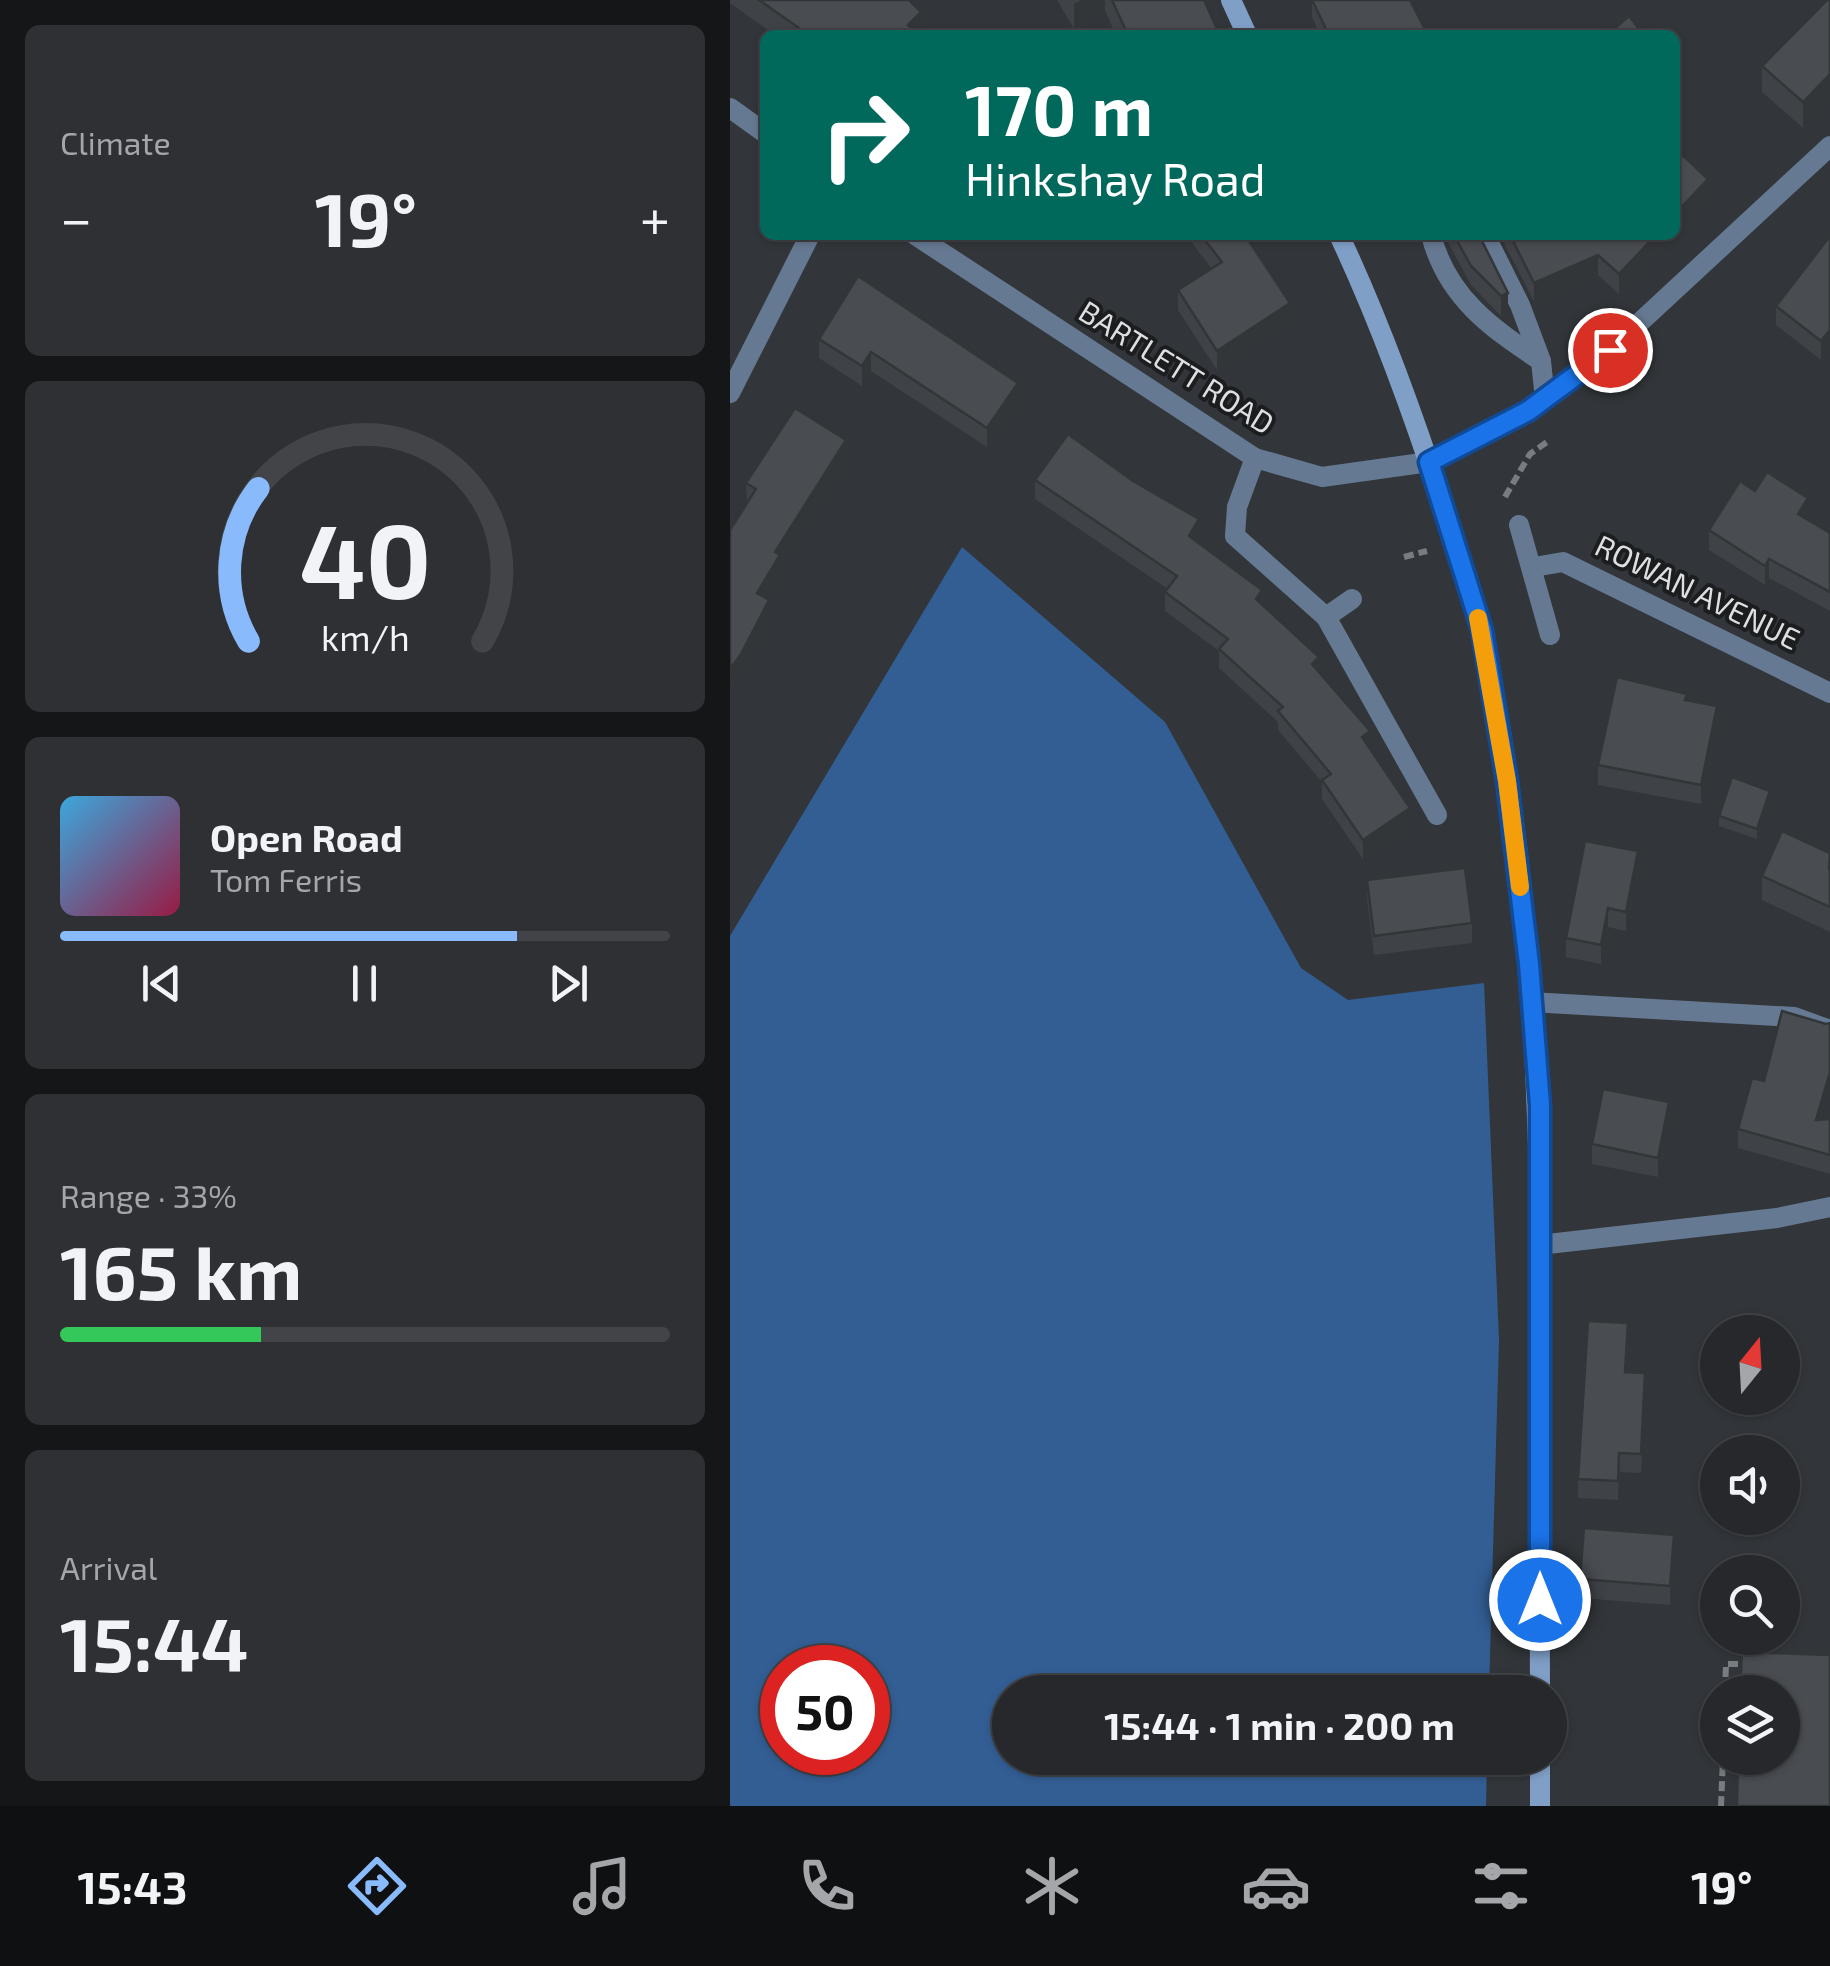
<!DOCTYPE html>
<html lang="en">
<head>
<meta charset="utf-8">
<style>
  body { margin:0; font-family:"Exo 2",sans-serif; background:#2e3034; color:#f1f3f6; height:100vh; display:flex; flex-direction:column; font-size:38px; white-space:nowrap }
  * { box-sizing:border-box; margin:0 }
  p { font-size:32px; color:#a4a6a9 }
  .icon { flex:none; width:55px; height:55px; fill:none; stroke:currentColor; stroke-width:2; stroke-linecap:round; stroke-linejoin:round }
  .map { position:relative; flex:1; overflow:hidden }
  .drawer { display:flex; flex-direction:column; gap:25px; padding:25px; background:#151618; width:730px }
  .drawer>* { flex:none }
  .top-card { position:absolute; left:30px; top:30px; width:920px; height:210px; border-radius:15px; box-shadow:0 2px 8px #0004,0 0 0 2px #424448; background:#00695c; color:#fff; overflow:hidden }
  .needle { width:65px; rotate:18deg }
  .fabs { position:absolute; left:970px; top:1315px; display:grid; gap:20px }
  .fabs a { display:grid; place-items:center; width:100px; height:100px; border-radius:50%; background:#26282c; box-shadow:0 2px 8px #0004,0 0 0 2px #424448; font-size:50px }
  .speed { position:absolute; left:30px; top:1645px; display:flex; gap:20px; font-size:50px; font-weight:700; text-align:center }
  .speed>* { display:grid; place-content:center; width:130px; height:130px; border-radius:50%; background:#26282c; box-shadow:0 2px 8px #0004,0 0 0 2px #424448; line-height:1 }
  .speed .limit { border:15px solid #d22; background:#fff; color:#111 }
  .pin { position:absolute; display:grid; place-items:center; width:85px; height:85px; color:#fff; margin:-42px; border:5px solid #fff; border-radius:50%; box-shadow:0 2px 10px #0007 }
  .me { position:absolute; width:110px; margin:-55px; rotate:0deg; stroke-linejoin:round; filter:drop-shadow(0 0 8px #0008) }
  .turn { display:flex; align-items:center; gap:35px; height:210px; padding:0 40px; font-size:45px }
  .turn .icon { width:130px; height:130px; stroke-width:2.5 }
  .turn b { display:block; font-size:70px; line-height:85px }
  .big { font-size:75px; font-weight:700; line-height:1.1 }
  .drawer .tile { flex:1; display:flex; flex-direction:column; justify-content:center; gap:15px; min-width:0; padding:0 35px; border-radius:15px; background:#2e3034 }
  .drawer .dial { align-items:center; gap:0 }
  .dial svg { height:260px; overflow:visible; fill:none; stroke:#424448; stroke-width:7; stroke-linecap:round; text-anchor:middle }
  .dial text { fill:#f1f3f6; stroke:none }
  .song { display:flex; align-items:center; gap:30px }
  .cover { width:120px; height:120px; border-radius:15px; background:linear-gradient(135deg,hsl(200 70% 55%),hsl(340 70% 35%)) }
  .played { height:10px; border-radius:5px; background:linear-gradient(90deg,#88bafc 75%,#424448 75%) }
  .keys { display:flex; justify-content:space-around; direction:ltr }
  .heat { display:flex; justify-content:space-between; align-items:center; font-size:55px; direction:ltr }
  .charge { height:15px; border-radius:8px; background:linear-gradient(90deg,#34c759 33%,#424448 0) }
  .trip { position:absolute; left:262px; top:1675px; width:575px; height:100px; border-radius:50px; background:#26282c; box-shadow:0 2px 8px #0004,0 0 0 2px #424448; font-weight:700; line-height:100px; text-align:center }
  .dock { display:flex; height:160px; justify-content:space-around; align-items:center; background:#0f1012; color:#a4a6a9 }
  .dock .icon { width:70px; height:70px }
  .dock .current { color:#88bafc }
  .dock b { font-size:45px; color:#f1f3f6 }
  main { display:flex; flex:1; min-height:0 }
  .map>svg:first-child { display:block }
  .forest { fill:#335e94; fill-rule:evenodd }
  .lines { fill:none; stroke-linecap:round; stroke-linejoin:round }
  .path { stroke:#797c80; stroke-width:6; stroke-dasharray:10 5; stroke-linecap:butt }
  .service { stroke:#667992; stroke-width:20 }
  .minor { stroke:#667992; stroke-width:20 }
  .secondary { stroke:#809fc7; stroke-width:20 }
  .wall { fill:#3f4247 }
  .shaded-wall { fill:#333639 }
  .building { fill:#494d52; stroke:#333639; stroke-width:2.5 }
  .route-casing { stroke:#114b97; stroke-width:25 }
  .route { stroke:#1a73e8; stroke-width:18 }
  .slow { stroke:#f59e0b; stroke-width:18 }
  .labels { text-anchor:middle; stroke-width:8; stroke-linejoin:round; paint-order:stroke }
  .street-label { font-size:30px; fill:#dddfe2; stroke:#1b1d1f }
</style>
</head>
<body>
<main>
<section class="drawer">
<div class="tile"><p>Climate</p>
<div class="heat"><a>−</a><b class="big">19°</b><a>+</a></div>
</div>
<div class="tile dial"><svg viewBox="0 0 100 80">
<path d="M14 69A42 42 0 1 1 86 69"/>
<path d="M14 69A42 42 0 0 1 17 22" stroke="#88bafc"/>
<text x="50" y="56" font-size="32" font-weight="700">40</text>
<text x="50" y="72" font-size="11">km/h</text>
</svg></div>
<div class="tile">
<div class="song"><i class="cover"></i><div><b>Open Road</b><p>Tom Ferris</p></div></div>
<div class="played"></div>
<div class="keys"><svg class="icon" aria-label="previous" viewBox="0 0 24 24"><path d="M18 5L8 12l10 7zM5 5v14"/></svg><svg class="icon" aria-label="pause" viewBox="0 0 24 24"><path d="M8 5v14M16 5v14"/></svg><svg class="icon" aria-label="next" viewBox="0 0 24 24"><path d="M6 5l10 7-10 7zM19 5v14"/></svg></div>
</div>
<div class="tile"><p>Range · 33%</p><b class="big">165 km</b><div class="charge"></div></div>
<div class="tile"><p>Arrival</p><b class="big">15:44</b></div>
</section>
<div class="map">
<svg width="1100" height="1806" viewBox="0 0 1100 1806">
  <rect width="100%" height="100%" fill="#32363a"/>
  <path class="forest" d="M232,547L435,722L571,968L618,1000L754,983L769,1340L759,1692H280V1758H757L756,1806H0V936ZM52,1668H138V1752H52Z"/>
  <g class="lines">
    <g class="path">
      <polyline points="775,497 800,454 817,442"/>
      <polyline points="674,557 697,551"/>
      <polyline points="995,1692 996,1664 1019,1664"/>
      <polyline points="991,1806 993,1758"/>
    </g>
    <g class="service">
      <path d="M701,235C717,297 761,328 811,361L815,399"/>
      <polyline points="755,235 790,305 811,361"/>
      <polyline points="800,1002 1064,1017 1100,1030"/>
      <polyline points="809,1245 1047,1218 1100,1207"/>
    </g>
    <g class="minor">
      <polyline points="0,108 35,133"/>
      <polyline points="185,235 525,458 592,477 699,462 798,411 880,350 1100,146"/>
      <polyline points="0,393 80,235"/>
      <polyline points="525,458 507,507 505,536 596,617 707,815"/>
      <polyline points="789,525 820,635"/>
      <polyline points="804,567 833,562 1100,693"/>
      <polyline points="596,617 622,599"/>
    </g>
    <g class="secondary">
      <polyline points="501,0 517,35"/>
      <path d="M609,235C651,324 684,416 714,509C728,550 743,591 752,632C827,980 808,1339 810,1692"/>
      <polyline points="810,1758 810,1806"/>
    </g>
  </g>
  <g class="wall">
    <polygon points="0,0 179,0 191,35 45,35 0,3"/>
    <polygon points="327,0 474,0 488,35 386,35 375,11 344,29"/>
    <polygon points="582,0 680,0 698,35 590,35 582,17"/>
    <polygon points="1097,0 1073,128 1032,92 1032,66"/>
    <polygon points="456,235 515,235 560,322 487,370 448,310 448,290 482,269"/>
    <polygon points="718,235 749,235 778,313 771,316 741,285 718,242"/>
    <polygon points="770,235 944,235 889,294 868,275 804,302"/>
    <polygon points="1100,236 1100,349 1091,360 1046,325 1046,306"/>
    <polygon points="128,276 288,403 257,447 141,371 132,386 89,358 89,339"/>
    <polygon points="116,459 50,562 50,575 35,598 39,620 11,673 0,689 0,530 17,503 16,483"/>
    <polygon points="305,480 469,538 467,542 532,604 589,672 640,748 680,827 633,859 592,799 592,782 548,730 548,722 489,668 489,651 435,611 435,592 438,589 305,499"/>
    <polygon points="1025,491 1078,517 1077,519 1100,533 1100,611 1039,578 1035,585 979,550 979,530"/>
    <polygon points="987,725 971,804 868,785 868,765"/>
    <polygon points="1040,801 1027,839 989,826 989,816"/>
    <polygon points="1100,853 1100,932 1032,900 1032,876"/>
    <polygon points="908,870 896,931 878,927 871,964 836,957 836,938"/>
    <polygon points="637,880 742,923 742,943 644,955 637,899"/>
    <polygon points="1100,1119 1100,1174 1008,1148 1008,1129"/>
    <polygon points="939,1121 928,1177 862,1164 862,1144"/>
    <polygon points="898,1342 896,1372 915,1393 911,1473 889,1472 888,1500 848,1498 848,1479"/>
    <polygon points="944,1554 940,1605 850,1598 850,1579"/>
  </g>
  <g class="shaded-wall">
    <polygon points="351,0 375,0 375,11 344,29 344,4"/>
    <polygon points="191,12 191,35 178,35 178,25"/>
    <polygon points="1100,74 1100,99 1073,128 1073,102"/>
    <polygon points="978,179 978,198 945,234 945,214"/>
    <polygon points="926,235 944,235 889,294 889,274"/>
    <polygon points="868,255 868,275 804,302 804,283"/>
    <polygon points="778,293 778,313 771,316 771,296"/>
    <polygon points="560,303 560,322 487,370 487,351"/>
    <polygon points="1100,330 1100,349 1091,360 1091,341"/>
    <polygon points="141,352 141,371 132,386 132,366"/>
    <polygon points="288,383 288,403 257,447 257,428"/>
    <polygon points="116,440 116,459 50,562 50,575 27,612 27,593 45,552"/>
    <polygon points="1078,498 1078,517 1068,533 1068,514"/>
    <polygon points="469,519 469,538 459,555 459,536"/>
    <polygon points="1039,559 1039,578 1035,585 1035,566"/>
    <polygon points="39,600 39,620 11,673 0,689 0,669"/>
    <polygon points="589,657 589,676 582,664"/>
    <polygon points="987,706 987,725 971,804 971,785"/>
    <polygon points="640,731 640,750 632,737"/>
    <polygon points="1040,791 1040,801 1027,839 1027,829"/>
    <polygon points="680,808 680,827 633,859 633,840"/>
    <polygon points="908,851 908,870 896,931 896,912"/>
    <polygon points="878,908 878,927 871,964 871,945"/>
    <polygon points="1100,1072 1100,1091 1086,1140 1086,1120"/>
    <polygon points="939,1102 939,1121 928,1177 928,1158"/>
    <polygon points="944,1535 944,1554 940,1605 940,1586"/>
  </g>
  <g class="building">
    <polygon points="29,0 179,0 191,12 178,25 188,35 79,35"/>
    <polygon points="382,0 474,0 488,31 480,35 398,35"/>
    <polygon points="582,0 680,0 698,35 599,35"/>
    <polygon points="1097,0 1100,0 1100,74 1073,102 1032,66"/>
    <polygon points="899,16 914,35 877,35"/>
    <polygon points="945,148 978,179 945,214"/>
    <polygon points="471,235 515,235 560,303 487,351 448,290 492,262"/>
    <polygon points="724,235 749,235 778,293 771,296 741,266"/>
    <polygon points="780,235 926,235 889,274 868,255 804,283"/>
    <polygon points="1100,236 1100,330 1091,341 1046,306"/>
    <polygon points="128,276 288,383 257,428 141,352 132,366 89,339"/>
    <polygon points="65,408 116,440 45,552 50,555 27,593 39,600 11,654 0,669 0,530 26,489 16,483"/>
    <polygon points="338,434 403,481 469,519 459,536 532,590 526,599 589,657 582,664 640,731 632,737 680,808 633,840 592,780 601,774 548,711 553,707 489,649 498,639 435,592 447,576 305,480"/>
    <polygon points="1037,472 1078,498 1068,514 1100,533 1100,592 1039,559 1035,566 979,530 1010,481 1025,491"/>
    <polygon points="887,677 957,694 955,700 987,706 971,785 868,765"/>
    <polygon points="1002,777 1040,791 1027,829 989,816"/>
    <polygon points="1052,831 1100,853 1099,869 1100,870 1100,907 1032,876"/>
    <polygon points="855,841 908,851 896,912 878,908 871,945 836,938"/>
    <polygon points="735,868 742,923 644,936 637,880"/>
    <polygon points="1052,1011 1096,1024 1100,1023 1100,1072 1086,1120 1100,1119 1100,1155 1008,1129 1022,1078 1034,1081"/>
    <polygon points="873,1089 939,1102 928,1158 862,1144"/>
    <polygon points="858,1321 898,1323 895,1372 915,1373 911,1454 889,1453 888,1481 848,1479"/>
    <polygon points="854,1528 944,1535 940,1586 850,1579"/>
    <polygon points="1012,1652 1100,1655 1100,1806 1007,1806 1008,1758 1052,1758 1052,1692 1010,1692"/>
  </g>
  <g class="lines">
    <defs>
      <polyline id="route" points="810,1600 810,1105 799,964 777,781 752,630 699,462 798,411 880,350"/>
    </defs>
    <use href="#route" class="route-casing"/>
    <use href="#route" class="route"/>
    <polyline class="slow" points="748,618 777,781 790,887"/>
  </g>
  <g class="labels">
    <g class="street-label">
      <text transform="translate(446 368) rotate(32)" y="10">BARTLETT ROAD</text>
      <text transform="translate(967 593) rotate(26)" y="10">ROWAN AVENUE</text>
    </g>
  </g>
</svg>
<div class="fabs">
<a><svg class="needle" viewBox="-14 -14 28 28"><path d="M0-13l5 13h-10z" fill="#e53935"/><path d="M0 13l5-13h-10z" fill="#a4a6a9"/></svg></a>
<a><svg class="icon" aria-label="sound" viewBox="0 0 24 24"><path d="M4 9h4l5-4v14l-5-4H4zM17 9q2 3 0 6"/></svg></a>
<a><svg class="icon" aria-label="search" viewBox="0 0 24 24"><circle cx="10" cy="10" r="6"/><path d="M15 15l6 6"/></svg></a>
<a><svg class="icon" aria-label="layers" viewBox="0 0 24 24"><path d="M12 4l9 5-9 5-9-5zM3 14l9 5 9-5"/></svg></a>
</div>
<div class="speed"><div class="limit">50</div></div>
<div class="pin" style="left:880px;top:350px;background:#d93025"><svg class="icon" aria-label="arrive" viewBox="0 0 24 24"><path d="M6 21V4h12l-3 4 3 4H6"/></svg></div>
<svg class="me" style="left:810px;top:1600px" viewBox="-20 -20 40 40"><circle r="17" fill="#1a73e8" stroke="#fff" stroke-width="3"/><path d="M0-11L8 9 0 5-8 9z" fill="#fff"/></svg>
<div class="trip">15:44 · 1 min · 200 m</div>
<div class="top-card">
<div class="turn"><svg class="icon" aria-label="right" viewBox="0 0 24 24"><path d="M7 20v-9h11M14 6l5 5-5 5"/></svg><div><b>170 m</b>Hinkshay Road</div></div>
</div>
</div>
</main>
<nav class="dock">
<b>15:43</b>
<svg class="icon current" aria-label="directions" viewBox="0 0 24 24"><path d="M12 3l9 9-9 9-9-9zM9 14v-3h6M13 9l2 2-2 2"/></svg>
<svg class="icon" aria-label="music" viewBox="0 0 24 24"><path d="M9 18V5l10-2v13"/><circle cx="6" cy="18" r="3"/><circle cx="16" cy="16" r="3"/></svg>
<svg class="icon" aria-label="phone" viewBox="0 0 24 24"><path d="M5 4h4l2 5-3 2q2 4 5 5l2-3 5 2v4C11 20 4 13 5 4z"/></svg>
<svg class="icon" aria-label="climate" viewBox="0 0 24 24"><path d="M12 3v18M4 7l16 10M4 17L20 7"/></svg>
<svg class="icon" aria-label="car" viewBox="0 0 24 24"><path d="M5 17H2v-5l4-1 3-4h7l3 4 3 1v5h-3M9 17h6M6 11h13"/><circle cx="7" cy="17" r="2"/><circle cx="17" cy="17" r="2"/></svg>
<svg class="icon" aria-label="filters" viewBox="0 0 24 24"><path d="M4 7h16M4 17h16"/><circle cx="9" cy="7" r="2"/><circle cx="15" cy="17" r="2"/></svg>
<b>19°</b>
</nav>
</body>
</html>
